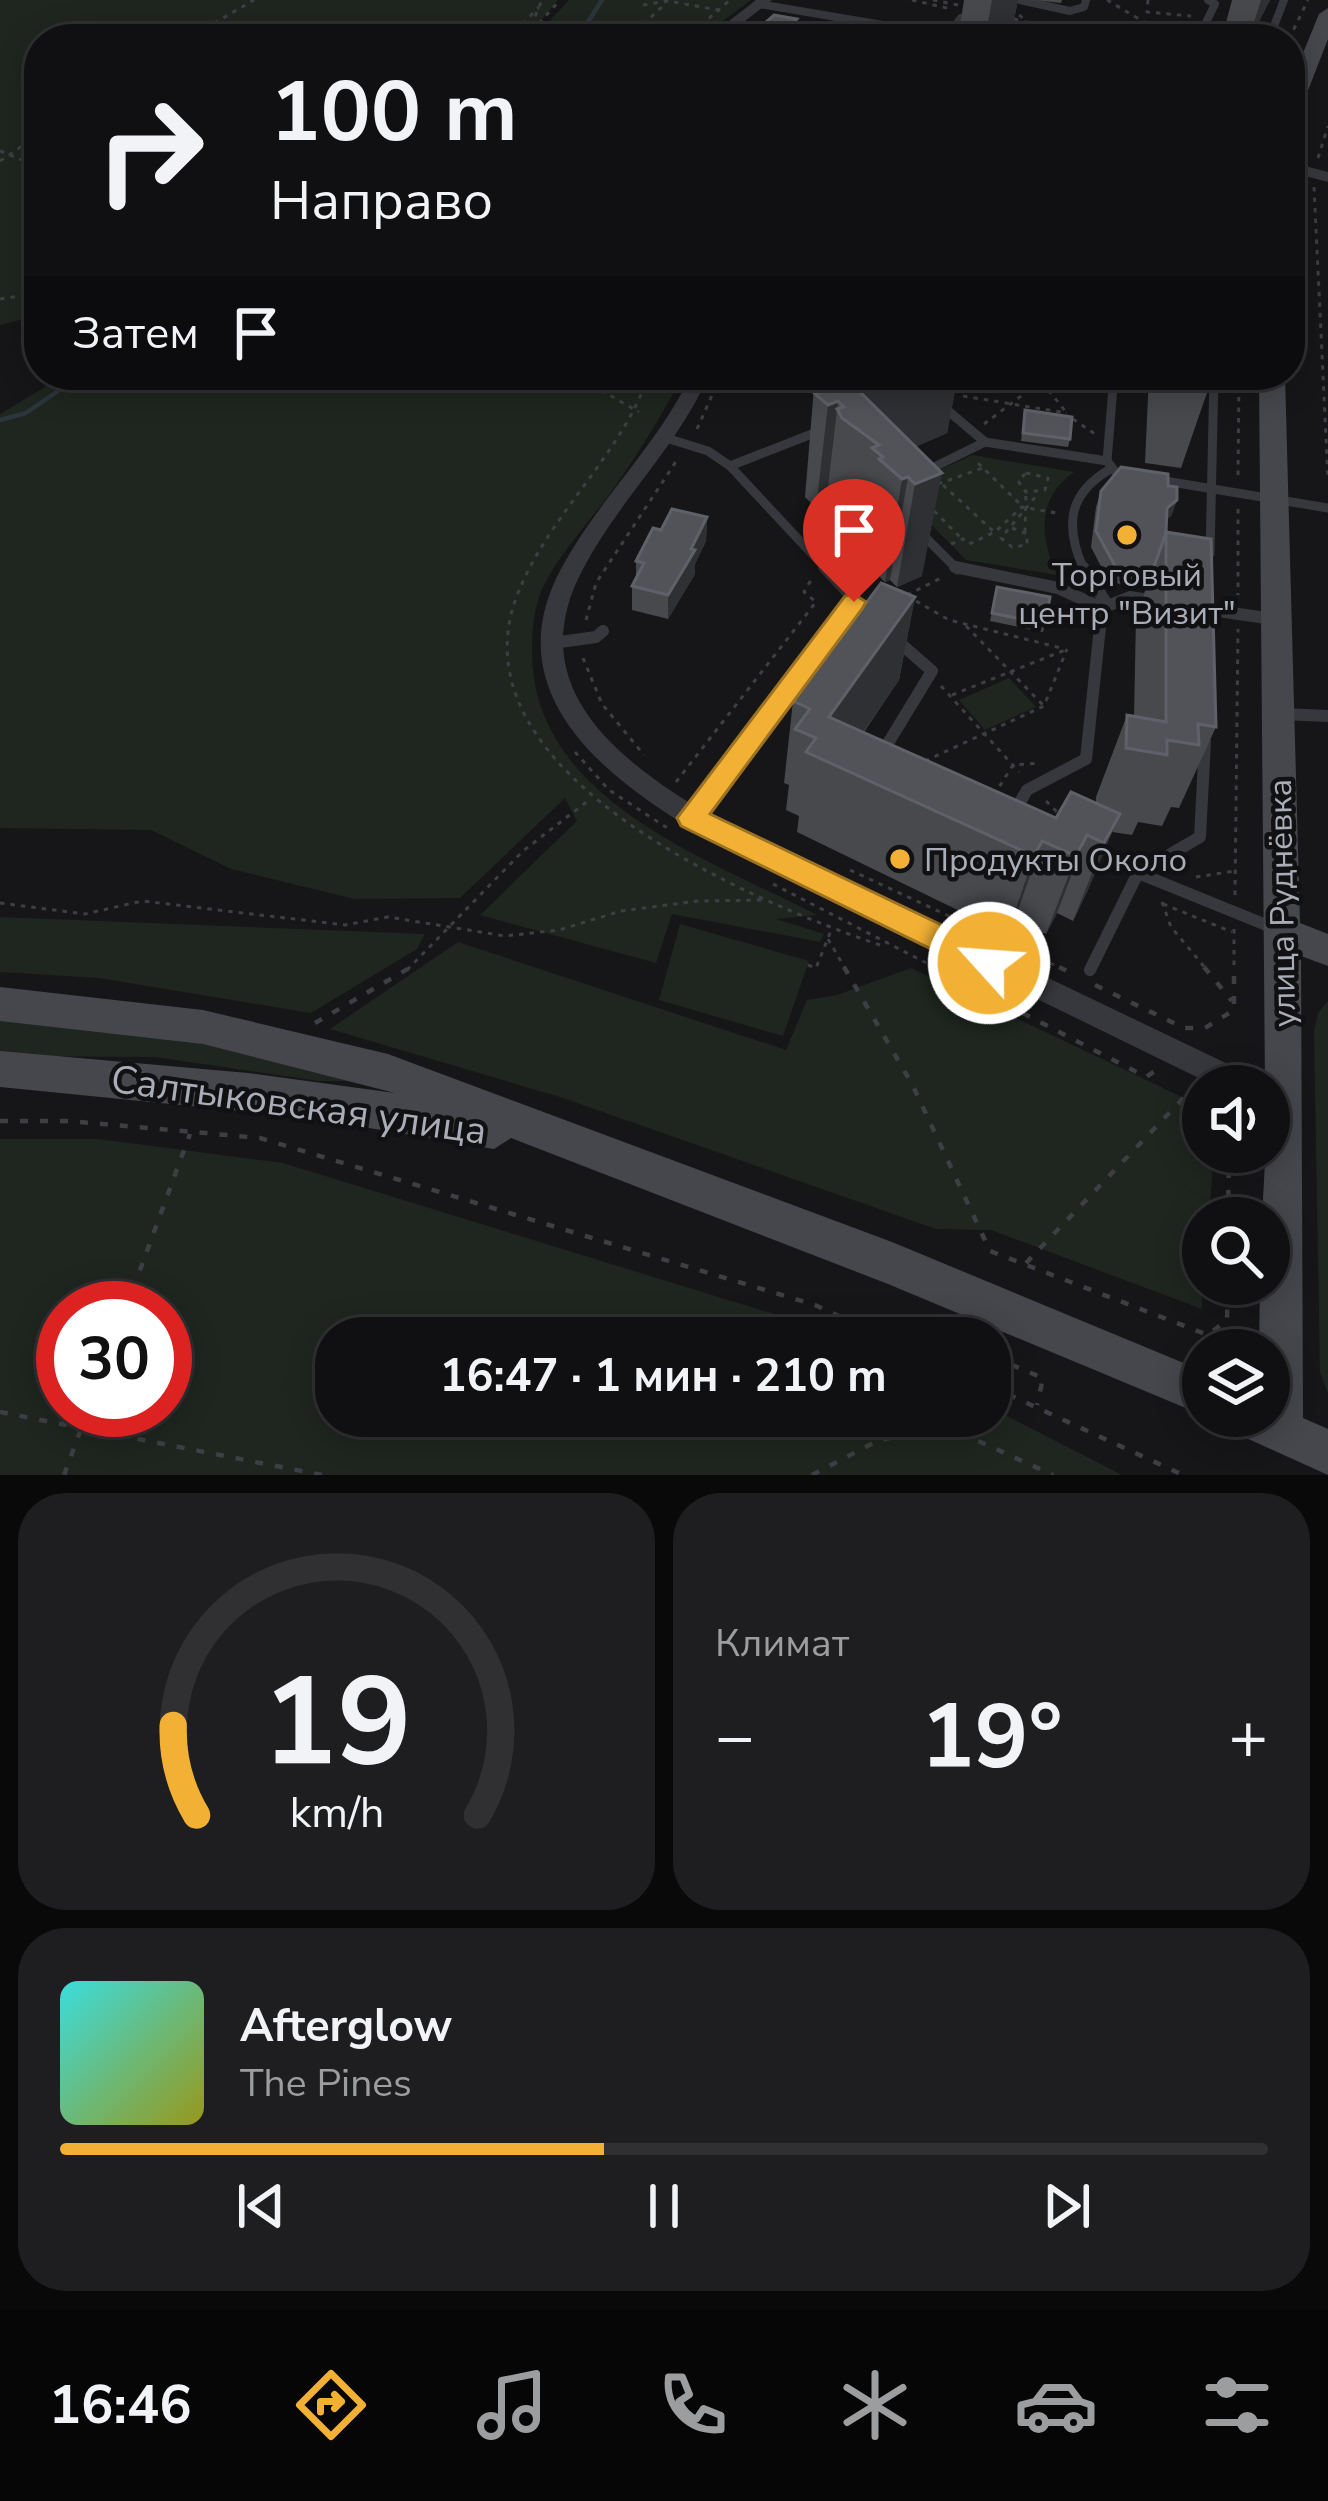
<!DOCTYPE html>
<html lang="ru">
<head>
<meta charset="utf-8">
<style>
  body { margin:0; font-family:"Nunito Sans",sans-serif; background:#1e1e20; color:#f1f3f6; height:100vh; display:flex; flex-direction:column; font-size:45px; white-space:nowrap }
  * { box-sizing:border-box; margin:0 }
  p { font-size:39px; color:#9c9d9f }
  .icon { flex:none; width:66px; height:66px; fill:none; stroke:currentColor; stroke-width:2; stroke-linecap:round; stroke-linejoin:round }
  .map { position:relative; height:1475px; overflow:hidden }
  .drawer { display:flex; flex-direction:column; gap:18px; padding:18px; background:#09090a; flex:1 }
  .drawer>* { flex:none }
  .guide { position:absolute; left:24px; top:24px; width:1281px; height:366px; border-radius:48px; box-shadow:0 6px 30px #0003,0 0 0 3px #303032; background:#101012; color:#f1f3f6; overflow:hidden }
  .fabs { position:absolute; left:1182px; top:1065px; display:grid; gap:24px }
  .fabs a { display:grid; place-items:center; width:108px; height:108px; border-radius:50%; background:#101012; box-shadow:0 6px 30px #0003,0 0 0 3px #303032; font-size:60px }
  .speed { position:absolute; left:36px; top:1281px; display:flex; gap:24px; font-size:60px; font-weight:700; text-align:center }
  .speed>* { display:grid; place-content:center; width:156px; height:156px; border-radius:50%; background:#101012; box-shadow:0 6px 30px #0003,0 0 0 3px #303032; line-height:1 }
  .speed .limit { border:18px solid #d22; background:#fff; color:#111 }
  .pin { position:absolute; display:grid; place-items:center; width:102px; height:102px; color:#fff; margin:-123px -51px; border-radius:50% 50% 50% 0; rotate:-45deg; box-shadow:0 0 12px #0007 }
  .pin .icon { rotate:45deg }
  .me { position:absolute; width:132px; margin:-66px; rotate:296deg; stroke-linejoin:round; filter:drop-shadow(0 0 9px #0008) }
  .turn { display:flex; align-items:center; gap:42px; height:252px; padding:0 48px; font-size:54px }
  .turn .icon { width:156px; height:156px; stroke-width:2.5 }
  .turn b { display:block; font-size:84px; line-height:102px }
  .then { display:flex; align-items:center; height:114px; padding:0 48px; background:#0003; gap:24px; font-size:45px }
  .big { font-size:90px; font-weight:700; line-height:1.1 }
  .drawer .tile { flex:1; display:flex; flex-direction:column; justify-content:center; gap:18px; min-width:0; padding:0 42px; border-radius:48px; background:#1e1e20 }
  .drawer .dial { align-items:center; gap:0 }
  .dial svg { height:312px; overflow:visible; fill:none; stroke:#303032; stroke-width:7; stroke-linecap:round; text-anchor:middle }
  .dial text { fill:#f1f3f6; stroke:none }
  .song { display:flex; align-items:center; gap:36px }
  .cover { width:144px; height:144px; border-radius:18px; background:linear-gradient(135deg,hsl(180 70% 55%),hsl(60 70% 35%)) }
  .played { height:12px; border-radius:6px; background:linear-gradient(90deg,#f2b134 45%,#303032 45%) }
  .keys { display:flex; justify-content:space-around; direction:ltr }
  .heat { display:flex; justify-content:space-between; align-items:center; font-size:66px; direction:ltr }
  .drawer .tiles { flex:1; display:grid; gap:18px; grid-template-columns:1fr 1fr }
  .tile:last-child { grid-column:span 2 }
  .trip { position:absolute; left:315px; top:1317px; width:696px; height:120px; border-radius:48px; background:#101012; box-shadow:0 6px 30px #0003,0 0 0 3px #303032; font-weight:700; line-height:120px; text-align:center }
  .dock { display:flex; height:192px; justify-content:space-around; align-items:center; background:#060607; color:#9c9d9f }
  .dock .icon { width:84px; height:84px }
  .dock .on { color:#f2b134 }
  .dock b { font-size:54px; color:#f1f3f6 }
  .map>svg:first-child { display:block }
  .green { fill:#1e261f; fill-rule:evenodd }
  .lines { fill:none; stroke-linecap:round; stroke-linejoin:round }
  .stream { stroke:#2c353c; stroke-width:4.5 }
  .path-far1 { stroke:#3d3f44; stroke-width:3; stroke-dasharray:4.5 6; stroke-linecap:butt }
  .path { stroke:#3d3f44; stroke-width:4.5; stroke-dasharray:8 12; stroke-linecap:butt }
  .lane-far2 { stroke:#37383d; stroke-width:8 }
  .lane-far1 { stroke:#37383d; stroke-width:9 }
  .lane { stroke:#37383d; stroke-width:12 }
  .street { fill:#37383d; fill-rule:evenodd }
  .secondary { fill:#45474d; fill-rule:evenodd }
  .wall { fill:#47494d }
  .shaded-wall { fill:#2f3033 }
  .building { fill:#525359; stroke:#5f6168; stroke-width:3 }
  .route { fill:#f2b134; stroke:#9d7322; stroke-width:3 }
  .poi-dot { fill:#f2b134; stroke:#111113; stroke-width:4.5 }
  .labels { text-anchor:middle; stroke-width:9; stroke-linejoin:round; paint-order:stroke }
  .poi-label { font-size:33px; fill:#a8adb8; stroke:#111113 }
  .street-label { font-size:33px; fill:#a8adb8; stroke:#111113 }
  .near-street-label { font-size:39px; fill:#a8adb8; stroke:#111113 }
</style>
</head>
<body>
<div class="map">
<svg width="1328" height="1475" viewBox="0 0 1328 1475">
  <rect width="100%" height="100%" fill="#161618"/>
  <g class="green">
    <polygon points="0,0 558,0 526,39 39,39 39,315 0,325"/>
    <polygon points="569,0 751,0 699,39 533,39"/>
    <path d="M65,375H683C660,419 635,459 606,499C586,525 562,552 546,581C534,604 532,626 532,651C532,800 707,858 817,915L776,919L824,934L820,942L672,914L656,963L480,915L577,821L565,798L460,898L354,899L231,869L151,830L0,828V414Z"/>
    <path d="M972,455L1074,472C1036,499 1040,537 1057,575L966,560L897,490Z"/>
    <polygon points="1009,678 1036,707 985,730 959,700"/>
    <polygon points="0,917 425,934 417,949 311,1013 99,978 0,972"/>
    <polygon points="680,924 809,961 783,1036 659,1000"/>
    <polygon points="458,942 786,1050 807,1000 837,995 911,968 1203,1107 1203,1152 1214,1152 1209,1218 1203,1218 1202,1309 991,1230 936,1229 560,1097 330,1029"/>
    <polygon points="1328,1001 1328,1394 1320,1372 1314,1031 1318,1013"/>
    <polygon points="0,1014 191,1032 357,1081 319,1081 155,1057 0,1056"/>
    <path d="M0,1139H98L283,1163L852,1338H336V1416H990V1407L1122,1475H0ZM63,1308H165V1410H63Z"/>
  </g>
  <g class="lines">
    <g class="stream">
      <polyline points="577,39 602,0"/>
      <polyline points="0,420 26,413 81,375"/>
    </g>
    <g class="path-far1">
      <polyline points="912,0 951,9"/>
      <polyline points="933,0 958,5"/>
      <polyline points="1107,0 1156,29 1173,33"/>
      <polyline points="1148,0 1147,12 1191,16"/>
      <polyline points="643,5 668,1 724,11"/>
      <polyline points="1019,15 1028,22 1020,35 1030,37"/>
      <polyline points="1014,19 1041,26 1059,39"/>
      <polyline points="531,26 542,0"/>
      <polyline points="1061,26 1079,39"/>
      <polyline points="1074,26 1148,33"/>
      <polyline points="1085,29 1098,39"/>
      <polyline points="1056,35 1076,39"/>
      <polyline points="187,39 254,0"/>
      <polyline points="508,39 539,7"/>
      <polyline points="513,39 525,33"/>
      <polyline points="525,39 560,0"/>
      <polyline points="628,39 666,3"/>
      <polyline points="685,39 730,0"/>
      <polyline points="1139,39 1154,30"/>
      <polyline points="1289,39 1308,0"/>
      <polyline points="0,151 39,167"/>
      <polyline points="1318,158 1328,126"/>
      <polyline points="0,161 39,135"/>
      <polyline points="1314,187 1328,479"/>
      <polyline points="0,299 39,293"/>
      <polyline points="574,375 639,412"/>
      <path d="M649,375C620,457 550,513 518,593C446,773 753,902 880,945"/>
      <polyline points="1042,382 1066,412"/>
      <polyline points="963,396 1067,413"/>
      <polyline points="1073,419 1095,434"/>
      <polyline points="984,424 1049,375"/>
      <polyline points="697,429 721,375"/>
      <polyline points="978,463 1022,506"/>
      <polygon points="1026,473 1048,478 1045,490 1026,492 1018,481"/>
      <polyline points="1238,475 1239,375"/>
      <polyline points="938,484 983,468"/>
      <polyline points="943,485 993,531"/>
      <polyline points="1238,509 1238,595"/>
      <polyline points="934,511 961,538"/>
      <polyline points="1012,528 1027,534 1027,545 1012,547 1001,538 1037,495"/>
      <polyline points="1025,532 1026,492"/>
      <polyline points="951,544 963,539 969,544 995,532 1022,507 1057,513"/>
      <polyline points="907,595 941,578"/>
      <polyline points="916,601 949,620 1065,649"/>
      <polyline points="586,620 596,583 679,457"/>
      <polyline points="966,626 1043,705"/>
      <polyline points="583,658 602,704 644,755"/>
      <polyline points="941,686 1019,772"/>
      <polyline points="952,695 1065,650"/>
      <polyline points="575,752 609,790 669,829"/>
      <polyline points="925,761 1044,706 1067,649"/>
      <polyline points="676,782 816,602 804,592 811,580"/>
      <polyline points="994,795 1013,765 1040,763"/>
      <polyline points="1046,801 1060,815"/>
      <polyline points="1103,854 1121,864"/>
      <polyline points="850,870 1065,970"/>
      <polyline points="1196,877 1235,871"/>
      <polyline points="773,884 940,970"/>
      <polyline points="1235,895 1238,629"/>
      <polyline points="1162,902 1171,927 1207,970"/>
      <polyline points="0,903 85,914 142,901 345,925 388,917 505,936 559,930 621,911 698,901 763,900"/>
      <polyline points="1163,904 1232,932"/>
      <polyline points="1234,929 1234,970"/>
      <polyline points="828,939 846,970"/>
      <polyline points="808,965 816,968 832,928"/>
      <polyline points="407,970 523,851 589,800"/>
    </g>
    <g class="path">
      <polyline points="844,967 913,1086 990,1251 1208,1335 1227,1320 1228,1284"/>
      <polyline points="934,967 1146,1077 1158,1069"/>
      <polyline points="1059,967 1075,975"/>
      <polyline points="1204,967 1232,1001"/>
      <polyline points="1095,985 1184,1028 1205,1028 1234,1010 1234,967"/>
      <polyline points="315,1023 411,967"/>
      <polyline points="0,1121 69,1121 260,1138 815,1305 886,1338"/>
      <polyline points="1228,1218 1229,1152"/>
      <polyline points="1026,1263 1193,1088"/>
      <polyline points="126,1308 190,1134"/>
      <polyline points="993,1357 1043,1378 1037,1405"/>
      <polyline points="990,1386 1183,1475"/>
      <polyline points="0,1412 322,1475"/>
      <polyline points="64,1475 88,1410"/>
      <polyline points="812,1475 877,1441 943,1425 1053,1475"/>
    </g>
    <g class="lane-far2">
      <polyline points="1020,0 1070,11 1084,7 1086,0"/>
      <polyline points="759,4 948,36"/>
      <polyline points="946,38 961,18"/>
      <polyline points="1198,39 1215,4 1208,0"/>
      <polyline points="1269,39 1284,0"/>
    </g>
    <g class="lane-far1">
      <polyline points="1114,375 1107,461 1117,474 1127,476"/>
      <polyline points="943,388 969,375"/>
      <polyline points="940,404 985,442"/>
      <polyline points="666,438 708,451 730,466 827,570"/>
      <polyline points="730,466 822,430"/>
      <polyline points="924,472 985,442 1107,461"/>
      <polyline points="1153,479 1328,508"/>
      <polyline points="920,532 958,570"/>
      <polyline points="1210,554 1214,375"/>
      <path d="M1084,570C1064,525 1068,493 1112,468"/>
    </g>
    <g class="lane">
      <polyline points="824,567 873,619"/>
      <polyline points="955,567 1058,588 1102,608"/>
      <polyline points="1083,567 1108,606"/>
      <polyline points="1198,608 1273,619"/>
      <polyline points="553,643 596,637 603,631"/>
      <polyline points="1281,714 1328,716"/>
      <polyline points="882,753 932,671 893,637"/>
      <polyline points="1012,816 1027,790 1086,759 1102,608 1130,597 1154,601"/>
      <polyline points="692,817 854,602"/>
      <polyline points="1138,873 1276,929"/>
      <polyline points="1090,970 1138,873 1200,837 1205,742"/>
    </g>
    <g class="street">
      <polygon points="756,0 772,0 722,39 706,39"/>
      <polygon points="1290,162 1328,172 1328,182 1290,172"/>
      <path d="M691,375H709C676,449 619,500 583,569C518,690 624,765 718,820L1255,1077L1259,1086H1215L700,834C602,776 494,691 562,567C599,499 657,446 691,375Z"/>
    </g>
    <g class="secondary">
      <polygon points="1328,8 1328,39 1300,111 1290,117 1290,85 1319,14"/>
      <polygon points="1259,375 1285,375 1300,923 1328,934 1328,966 1301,956 1303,1418 1328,1429 1328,1475 1233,1432 1226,1416 1269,1416 1269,1350 1259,1350 1260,1284 1269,1284 1269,1218 1262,1218 1269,1086 1265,1086"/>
      <polygon points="0,987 203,1010 388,1054 892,1242 1203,1371 1205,1416 888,1284 511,1138 494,1149 310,1118 0,1087 0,1051 248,1073 395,1093 203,1044 0,1021"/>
    </g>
  </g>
  <g class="wall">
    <polygon points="964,0 1018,0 1013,24 1004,39 958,39"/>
    <polygon points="1035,0 1062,0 1061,3"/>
    <polygon points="1232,0 1270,0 1250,39 1154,39 1155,37 1224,30"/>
    <polygon points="815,375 958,375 947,433 915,447 922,576 897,587 890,580 885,582 864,562 864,557 858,551 859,544 830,522 825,512 826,504 816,508 805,497"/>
    <polygon points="1149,375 1210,375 1210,384 1181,468 1145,463"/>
    <polygon points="1025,410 1070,439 1068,447 1021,441"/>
    <polygon points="1168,486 1177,500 1171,516 1167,519 1166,533 1216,727 1179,808 1171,807 1162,826 1138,822 1132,835 1112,832 1087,892 1073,921 1057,913 1046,934 1015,919 1007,934 797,832 799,816 786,810 789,785 784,783 793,701 915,597 899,680 864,732 1056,818 1096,803 1096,797 1127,715 1134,716 1136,617 1146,588 1109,582 1091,547 1096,507 1101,491"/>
    <polygon points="707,517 706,541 695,564 695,574 668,619 632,610 632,586 636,578 636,561 661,530"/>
    <polygon points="997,587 1045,624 1043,632 990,621"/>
  </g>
  <g class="shaded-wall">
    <polygon points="992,0 1018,0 1013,24 1004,39 985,39"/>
    <polygon points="1261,0 1270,0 1249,39"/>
    <polygon points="797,19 795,39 780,39"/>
    <polygon points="856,375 958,375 947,433 882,461 879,445 847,379"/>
    <polygon points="838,401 826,504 816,508 828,405"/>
    <polygon points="942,473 922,576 897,587 915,484"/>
    <polygon points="908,477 890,580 885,582 902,479"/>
    <polygon points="1177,500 1171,516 1162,523 1167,508"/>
    <polygon points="707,517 706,541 695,564 695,574 668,619 668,595"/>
    <polygon points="915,597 899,680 839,767 829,717"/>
    <polygon points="1120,814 1087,892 1073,921 1104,843"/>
    <polygon points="1087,835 1057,913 1046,934 1076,856"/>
    <polygon points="1042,841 1015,919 1007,934 1034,856"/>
  </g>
  <g class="building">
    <polygon points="774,15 797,19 780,39 753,39 755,38 749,37"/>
    <polygon points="1206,27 1245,34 1248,39 1157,39 1155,37"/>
    <polygon points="815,375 856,375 847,379 942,473 915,484 908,477 902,479 879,459 883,457 872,448 879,445 842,418 837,409 844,407 838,401 828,405 815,394 829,388"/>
    <polygon points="1172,375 1210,375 1210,384 1172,378"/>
    <polygon points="1025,410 1072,417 1070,439 1023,433"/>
    <polygon points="1121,467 1168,474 1168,486 1177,487 1177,500 1167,508 1166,533 1152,572 1115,566 1096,531 1101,491"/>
    <polygon points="672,509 707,517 691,549 695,550 668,595 632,586 644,563 636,561 653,528 661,530"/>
    <polygon points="1166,532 1211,539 1216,727 1198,724 1199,745 1167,740 1167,755 1126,748 1127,715 1166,722"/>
    <polygon points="881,583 915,597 829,717 1056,818 1071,792 1120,814 1104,843 1087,835 1076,856 1042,841 1034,856 806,752 816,738 795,729 810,709 793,701"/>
    <polygon points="997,587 1050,597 1045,624 992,613"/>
  </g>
  <polygon class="route" points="854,594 866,602 862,609 710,814 1000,953 1004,963 1000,972 989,976 978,972 681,826 677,818 845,596"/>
  <g class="poi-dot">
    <circle cx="1127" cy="535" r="12"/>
    <circle cx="900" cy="859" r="12"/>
  </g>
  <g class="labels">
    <g class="poi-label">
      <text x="1127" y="586">Торговый<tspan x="1127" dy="38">центр "Визит"</tspan></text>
      <text x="924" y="871" text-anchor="start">Продукты Около</text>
    </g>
    <g class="street-label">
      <text transform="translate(1281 903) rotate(-91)" y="12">улица Руднёвка</text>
    </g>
    <g class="near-street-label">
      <text transform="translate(299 1104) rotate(8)" y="14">Салтыковская улица</text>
    </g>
  </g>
</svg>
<div class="fabs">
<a><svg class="icon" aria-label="sound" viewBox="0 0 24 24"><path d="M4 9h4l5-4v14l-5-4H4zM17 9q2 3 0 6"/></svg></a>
<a><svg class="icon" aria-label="search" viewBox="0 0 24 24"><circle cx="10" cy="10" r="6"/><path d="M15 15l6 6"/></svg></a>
<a><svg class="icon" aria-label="layers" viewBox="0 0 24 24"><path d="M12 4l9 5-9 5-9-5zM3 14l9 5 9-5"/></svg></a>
</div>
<div class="speed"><div class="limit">30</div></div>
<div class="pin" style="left:854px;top:602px;background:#d93025"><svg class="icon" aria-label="arrive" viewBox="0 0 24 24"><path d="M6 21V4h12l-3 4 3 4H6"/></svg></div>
<svg class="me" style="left:989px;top:963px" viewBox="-20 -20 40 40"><circle r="17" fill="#f2b134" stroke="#fff" stroke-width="3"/><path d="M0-11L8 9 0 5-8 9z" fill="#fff"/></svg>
<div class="trip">16:47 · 1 мин · 210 m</div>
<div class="guide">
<div class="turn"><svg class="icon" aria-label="right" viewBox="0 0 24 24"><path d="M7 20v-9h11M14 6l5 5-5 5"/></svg><div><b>100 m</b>Направо</div></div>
<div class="then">Затем<svg class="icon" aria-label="arrive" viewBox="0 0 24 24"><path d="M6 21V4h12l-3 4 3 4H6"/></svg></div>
</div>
</div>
<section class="drawer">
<div class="tiles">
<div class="tile dial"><svg viewBox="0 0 100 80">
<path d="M14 69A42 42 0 1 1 86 69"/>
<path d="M14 69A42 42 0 0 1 8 46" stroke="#f2b134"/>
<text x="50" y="56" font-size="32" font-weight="700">19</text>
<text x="50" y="72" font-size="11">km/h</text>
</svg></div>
<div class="tile"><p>Климат</p>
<div class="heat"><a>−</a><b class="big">19°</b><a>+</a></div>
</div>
<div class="tile">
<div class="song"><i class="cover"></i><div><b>Afterglow</b><p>The Pines</p></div></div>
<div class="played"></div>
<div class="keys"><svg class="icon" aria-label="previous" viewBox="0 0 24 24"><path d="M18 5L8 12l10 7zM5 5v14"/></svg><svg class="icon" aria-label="pause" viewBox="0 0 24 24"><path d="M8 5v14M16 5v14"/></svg><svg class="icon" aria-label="next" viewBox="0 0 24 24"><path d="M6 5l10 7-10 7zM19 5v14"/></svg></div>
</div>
</div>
</section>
<nav class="dock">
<b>16:46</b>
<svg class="icon on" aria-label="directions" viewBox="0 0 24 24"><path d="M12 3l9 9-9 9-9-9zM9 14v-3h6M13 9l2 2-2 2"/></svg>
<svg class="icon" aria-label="music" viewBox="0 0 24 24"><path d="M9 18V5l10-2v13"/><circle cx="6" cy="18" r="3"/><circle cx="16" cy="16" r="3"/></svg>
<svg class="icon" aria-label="phone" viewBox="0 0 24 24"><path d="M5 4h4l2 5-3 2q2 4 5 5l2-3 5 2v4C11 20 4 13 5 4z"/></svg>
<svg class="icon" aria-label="climate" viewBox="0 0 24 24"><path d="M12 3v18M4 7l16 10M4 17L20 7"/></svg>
<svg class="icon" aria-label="car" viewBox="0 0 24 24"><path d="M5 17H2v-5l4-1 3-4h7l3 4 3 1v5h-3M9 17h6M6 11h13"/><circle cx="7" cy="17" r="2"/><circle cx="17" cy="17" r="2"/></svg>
<svg class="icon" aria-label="filters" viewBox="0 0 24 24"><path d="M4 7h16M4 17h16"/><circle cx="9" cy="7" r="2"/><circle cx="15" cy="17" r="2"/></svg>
</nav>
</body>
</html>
